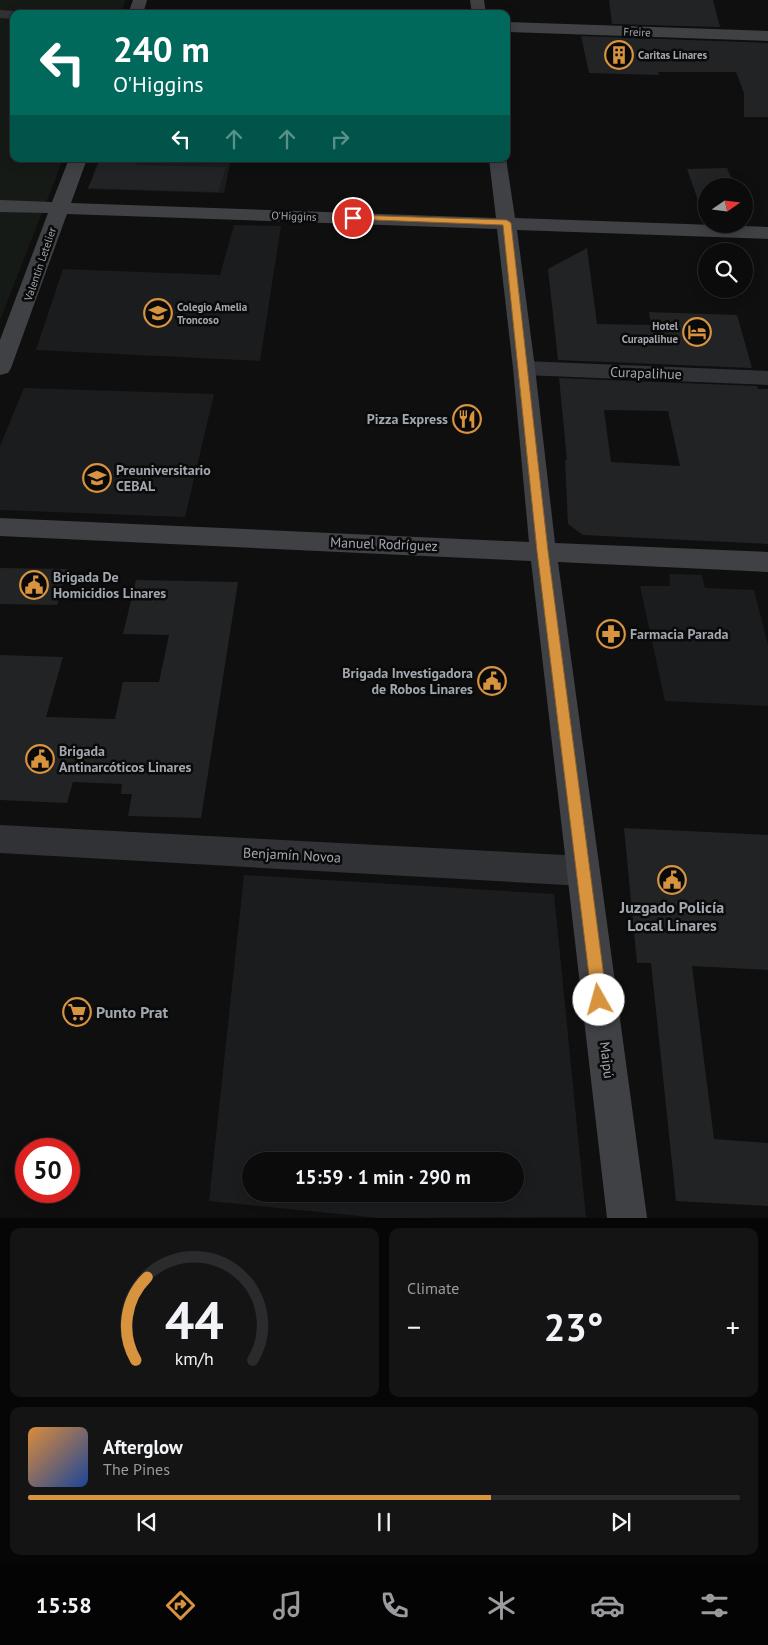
<!DOCTYPE html>
<html lang="en">
<head>
<meta charset="utf-8">
<style>
  body { margin:0; font-family:"PT Sans",sans-serif; background:#141415; color:#f1f3f6; height:100vh; display:flex; flex-direction:column; font-size:19px; white-space:nowrap }
  * { box-sizing:border-box; margin:0 }
  p { font-size:16px; color:#9a9b9d }
  .icon { flex:none; width:28px; height:28px; fill:none; stroke:currentColor; stroke-width:2; stroke-linecap:round; stroke-linejoin:round }
  .map { position:relative; height:1218px; overflow:hidden }
  .details { display:flex; flex-direction:column; gap:10px; padding:10px; background:#060607; flex:1 }
  .details>* { flex:none }
  .banner { position:absolute; left:10px; top:10px; width:500px; height:152px; border-radius:10px; box-shadow:0 2px 12px #0003,0 0 0 1px #2b2b2d; background:#00695c; color:#fff; overflow:hidden }
  .needle { width:32px; rotate:76deg }
  .tools { position:absolute; left:698px; top:178px; display:grid; gap:10px }
  .tools a { display:grid; place-items:center; width:55px; height:55px; border-radius:50%; background:#0b0b0c; box-shadow:0 2px 12px #0003,0 0 0 1px #2b2b2d; font-size:25px }
  .speed { position:absolute; left:15px; top:1138px; display:flex; gap:10px; font-size:25px; font-weight:700; text-align:center }
  .speed>* { display:grid; place-content:center; width:65px; height:65px; border-radius:50%; background:#0b0b0c; box-shadow:0 2px 12px #0003,0 0 0 1px #2b2b2d; line-height:1 }
  .speed .limit { border:8px solid #d22; background:#fff; color:#111 }
  .pin { position:absolute; display:grid; place-items:center; width:42px; height:42px; color:#fff; margin:-21px; border:2px solid #fff; border-radius:50%; box-shadow:0 1px 5px #0007 }
  .me { position:absolute; width:55px; margin:-28px; rotate:353deg; stroke-linejoin:round; filter:drop-shadow(0 0 4px #0008) }
  .turn { display:flex; align-items:center; gap:18px; height:105px; padding:0 20px; font-size:22px }
  .turn .icon { width:65px; height:65px; stroke-width:2.5 }
  .turn b { display:block; font-size:35px; line-height:42px }
  .lanes { display:flex; align-items:center; height:48px; padding:0 20px; background:#0003; justify-content:center; gap:25px; direction:ltr }
  .lanes .off { opacity:.35 }
  .big { font-size:38px; font-weight:700; line-height:1.1 }
  .details .card { flex:1; display:flex; flex-direction:column; justify-content:center; gap:8px; min-width:0; padding:0 18px; border-radius:10px; background:#141415 }
  .details .dial { align-items:center; gap:0 }
  .dial svg { height:130px; overflow:visible; fill:none; stroke:#2b2b2d; stroke-width:7; stroke-linecap:round; text-anchor:middle }
  .dial text { fill:#f1f3f6; stroke:none }
  .song { display:flex; align-items:center; gap:15px }
  .cover { width:60px; height:60px; border-radius:8px; background:linear-gradient(135deg,hsl(30 70% 55%),hsl(220 70% 35%)) }
  .played { height:5px; border-radius:2px; background:linear-gradient(90deg,#d8933f 65%,#2b2b2d 65%) }
  .keys { display:flex; justify-content:space-around; direction:ltr }
  .heat { display:flex; justify-content:space-between; align-items:center; font-size:28px; direction:ltr }
  .details .tiles { flex:1; display:grid; gap:10px; grid-template-columns:1fr 1fr }
  .card:last-child { grid-column:span 2 }
  .trip { position:absolute; left:242px; top:1152px; width:282px; height:50px; border-radius:25px; background:#0b0b0c; box-shadow:0 2px 12px #0003,0 0 0 1px #2b2b2d; font-weight:700; line-height:50px; text-align:center }
  .dock { display:flex; height:80px; justify-content:space-around; align-items:center; background:#040405; color:#9a9b9d }
  .dock .icon { width:35px; height:35px }
  .dock .current { color:#d8933f }
  .dock b { font-size:22px; color:#f1f3f6 }
  .map>svg:first-child { display:block }
  .built { fill:#1b1c1d; fill-rule:evenodd }
  .green { fill:#161a16 }
  .building { fill:#222324; fill-rule:evenodd }
  .lines { fill:none; stroke-linecap:round; stroke-linejoin:round }
  .street { fill:#313235; fill-rule:evenodd }
  .secondary { fill:#3f4144; fill-rule:evenodd }
  .route { fill:#d8933f; stroke:#8c6029 }
  .labels { text-anchor:middle; stroke-width:5; stroke-linejoin:round; paint-order:stroke }
  .far-street-label { font-size:11px; fill:#a2a8af; stroke:#0a0a0b }
  .far-poi-label { font-size:11px; font-weight:bold; fill:#a2a8af; stroke:#0a0a0b; text-anchor:start }
  .street-label { font-size:14px; fill:#a2a8af; stroke:#0a0a0b }
  .poi-label { font-size:14px; font-weight:bold; fill:#a2a8af; stroke:#0a0a0b; text-anchor:start }
  .near-poi-label { font-size:16px; font-weight:bold; fill:#a2a8af; stroke:#0a0a0b }
</style>
</head>
<body>
<div class="map">
<svg width="768" height="1218" viewBox="0 0 768 1218">
  <rect width="100%" height="100%" fill="#0f0f10"/>
  <g class="built">
    <polygon points="99,159 231,159 224,193 88,189"/>
    <polygon points="234,225 281,226 260,361 36,350 63,269 220,275"/>
    <polygon points="24,388 214,394 185,517 0,510 0,446"/>
    <polygon points="669,574 702,575 705,588 754,590 768,645 768,706 665,701 640,586 670,586"/>
    <path d="M244,875L554,894L586,1217L380,1218L209,1201ZM516,1161V1194H251V1161Z"/>
  </g>
  <polygon class="green" points="0,0 126,0 120,14 14,14 14,159 63,159 0,320"/>
  <g class="building">
    <polygon points="609,0 713,0 720,27 612,24"/>
    <polygon points="581,36 768,43 768,117 744,117 744,93 736,72 658,72 659,75 589,73"/>
    <polygon points="101,159 138,159 136,165 226,167 218,192 88,188"/>
    <polygon points="727,168 735,186 706,186 706,223 687,169"/>
    <polygon points="587,248 597,324 651,325 649,312 737,315 752,368 558,360 548,269"/>
    <path d="M559,378L757,386L758,389H768V544L583,535L568,524L565,460H567ZM604,410L668,411L680,466L611,462Z"/>
    <polygon points="0,568 68,569 57,605 0,604"/>
    <polygon points="136,580 238,582 201,818 128,816 132,794 121,794 122,784 73,782 67,803 0,800 0,655 63,657 46,717 115,719 123,682 159,682 169,635 123,634"/>
    <polygon points="624,828 768,835 768,970 692,966 714,1139 768,1143 768,1206 676,1201 651,963 637,963"/>
  </g>
  <g class="lines">
    <g class="street">
      <polygon points="0,10 14,11 21,14 14,14 14,19 0,18"/>
      <polygon points="524,361 768,371 768,385 524,375 516,373 513,368 516,363"/>
      <polygon points="0,825 583,856 595,860 600,871 595,882 583,886 0,853"/>
    </g>
    <g class="secondary">
      <polygon points="133,0 147,0 143,14 128,14"/>
      <polygon points="470,0 484,0 486,14 472,14"/>
      <polygon points="506,22 768,31 768,41 506,32"/>
      <polygon points="506,158 515,218 768,227 768,239 517,230 535,368 555,543 768,552 768,572 558,562 647,1218 607,1218 531,561 0,536 0,518 529,542 513,368 497,229 67,214 11,368 8,373 0,375 0,340 48,213 0,212 0,200 52,202 69,159 87,159 71,203 496,218 489,159"/>
    </g>
  </g>
  <polygon class="route" points="353,215 507,220 511,223 548,551 607,1000 604,1005 599,1007 594,1005 592,1000 537,551 503,225 350,219 350,216"/>
  <defs>
    <symbol id="building-ring" viewBox="-11 -11 22 22"><circle r="9.5" fill="#0a0a0b" stroke="#d8933f" stroke-width="1.5"/><path d="M-4-6H4V6H1V3H-1V6H-4ZM-2.5-4.3h1.7v1.8h-1.7ZM.8-4.3h1.7v1.8H.8ZM-2.5-1h1.7V.8h-1.7ZM.8-1h1.7V.8H.8Z" fill="#d8933f"/></symbol>
    <symbol id="school-ring" viewBox="-11 -11 22 22"><circle r="9.5" fill="#0a0a0b" stroke="#d8933f" stroke-width="1.5"/><path d="M0-5L7-2L0 1L-7-2ZM-4 1L0 2.5L4 1V4Q0 6-4 4Z" fill="#d8933f"/></symbol>
    <symbol id="hotel-ring" viewBox="-11 -11 22 22"><circle r="9.5" fill="#0a0a0b" stroke="#d8933f" stroke-width="1.5"/><path d="M-6-4.5h1.5V1H6V5H4.5V3h-9V5H-6ZM-4 0a1.8 1.8 0 1 1 3.6 0ZM.5 0V-2.5h3Q6-2.5 6 0Z" fill="#d8933f"/></symbol>
    <symbol id="restaurant-ring" viewBox="-11 -11 22 22"><circle r="9.5" fill="#0a0a0b" stroke="#d8933f" stroke-width="1.5"/><path d="M-5-6h1v4h1v-4h1v4h1v-4h1v5L-1.5 .5V6h-2V.5L-5-1ZM5-6V6H3V1.5H1.5Q1.5-4 5-6Z" fill="#d8933f"/></symbol>
    <symbol id="civic-ring" viewBox="-11 -11 22 22"><circle r="9.5" fill="#0a0a0b" stroke="#d8933f" stroke-width="1.5"/><path d="M-.6-6.5H3V-4.5H.6V-3L4-1V1h2V6H-6V1h2V-1L-.6-3ZM-1.2 2.5V6h2.4V2.5Z" fill="#d8933f"/></symbol>
    <symbol id="pharmacy-ring" viewBox="-11 -11 22 22"><circle r="9.5" fill="#0a0a0b" stroke="#d8933f" stroke-width="1.5"/><path d="M-2-6h4v4h4v4h-4v4h-4v-4h-4v-4h4Z" fill="#d8933f"/></symbol>
    <symbol id="supermarket-ring" viewBox="-11 -11 22 22"><circle r="9.5" fill="#0a0a0b" stroke="#d8933f" stroke-width="1.5"/><path d="M-6-5.5h2.5l.6 2H6L4.5 2H-2.5L-4.4-4H-6ZM-1.5 3.2a1.3 1.3 0 1 0 .1 0ZM3 3.2a1.3 1.3 0 1 0 .1 0Z" fill="#d8933f"/></symbol>
  </defs>
  <g fill-rule="evenodd">
    <use href="#building-ring" x="603" y="39" width="32" height="32"/>
    <use href="#school-ring" x="142" y="297" width="32" height="32"/>
    <use href="#hotel-ring" x="681" y="316" width="32" height="32"/>
    <use href="#restaurant-ring" x="451" y="403" width="32" height="32"/>
    <use href="#school-ring" x="81" y="462" width="32" height="32"/>
    <use href="#civic-ring" x="18" y="569" width="32" height="32"/>
    <use href="#pharmacy-ring" x="595" y="618" width="32" height="32"/>
    <use href="#civic-ring" x="476" y="665" width="32" height="32"/>
    <use href="#civic-ring" x="24" y="743" width="32" height="32"/>
    <use href="#civic-ring" x="656" y="864" width="32" height="32"/>
    <use href="#supermarket-ring" x="61" y="996" width="32" height="32"/>
  </g>
  <g class="labels">
    <g class="far-street-label">
      <text transform="translate(637 32) rotate(2)" y="4">Freire</text>
      <text transform="translate(294 216) rotate(2)" y="4">O'Higgins</text>
      <text transform="translate(40 264) rotate(-71)" y="4">Valentín Letelier</text>
    </g>
    <g class="far-poi-label">
      <text x="638" y="59">Caritas Linares</text>
      <text x="177" y="311">Colegio Amelia<tspan x="177" dy="13">Troncoso</tspan></text>
      <text x="678" y="330" text-anchor="end">Hotel<tspan x="678" dy="13">Curapalihue</tspan></text>
    </g>
    <g class="street-label">
      <text transform="translate(646 373) rotate(2)" y="5">Curapalihue</text>
      <text transform="translate(384 544) rotate(2)" y="5">Manuel Rodríguez</text>
      <text transform="translate(292 855) rotate(3)" y="5">Benjamín Novoa</text>
      <text transform="translate(607 1060) rotate(83)" y="5">Maipú</text>
    </g>
    <g class="poi-label">
      <text x="448" y="424" text-anchor="end">Pizza Express</text>
      <text x="116" y="475">Preuniversitario<tspan x="116" dy="16">CEBAL</tspan></text>
      <text x="53" y="582">Brigada De<tspan x="53" dy="16">Homicidios Linares</tspan></text>
      <text x="630" y="639">Farmacia Parada</text>
      <text x="473" y="678" text-anchor="end">Brigada Investigadora<tspan x="473" dy="16">de Robos Linares</tspan></text>
      <text x="59" y="756">Brigada<tspan x="59" dy="16">Antinarcóticos Linares</tspan></text>
    </g>
    <g class="near-poi-label">
      <text x="672" y="913">Juzgado Policía<tspan x="672" dy="18">Local Linares</tspan></text>
      <text x="96" y="1018" text-anchor="start">Punto Prat</text>
    </g>
  </g>
</svg>
<div class="tools">
<a><svg class="needle" viewBox="-14 -14 28 28"><path d="M0-13l5 13h-10z" fill="#e53935"/><path d="M0 13l5-13h-10z" fill="#9a9b9d"/></svg></a>
<a><svg class="icon" aria-label="search" viewBox="0 0 24 24"><circle cx="10" cy="10" r="6"/><path d="M15 15l6 6"/></svg></a>
</div>
<div class="speed"><div class="limit">50</div></div>
<div class="pin" style="left:353px;top:218px;background:#d93025"><svg class="icon" aria-label="arrive" viewBox="0 0 24 24"><path d="M6 21V4h12l-3 4 3 4H6"/></svg></div>
<svg class="me" style="left:599px;top:1000px" viewBox="-20 -20 40 40"><circle r="19" fill="#fff"/><path d="M0-13L10 11 0 6-10 11z" fill="#d8933f"/></svg>
<div class="trip">15:59 · 1 min · 290 m</div>
<div class="banner">
<div class="turn"><svg class="icon" aria-label="left" viewBox="0 0 24 24"><path d="M17 20v-9H6M10 6l-5 5 5 5"/></svg><div><b>240 m</b>O'Higgins</div></div>
<div class="lanes"><svg class="icon" aria-label="left" viewBox="0 0 24 24"><path d="M17 20v-9H6M10 6l-5 5 5 5"/></svg><svg class="icon off" aria-label="ahead" viewBox="0 0 24 24"><path d="M12 20V5M6 11l6-6 6 6"/></svg><svg class="icon off" aria-label="ahead" viewBox="0 0 24 24"><path d="M12 20V5M6 11l6-6 6 6"/></svg><svg class="icon off" aria-label="right" viewBox="0 0 24 24"><path d="M7 20v-9h11M14 6l5 5-5 5"/></svg></div>
</div>
</div>
<section class="details">
<div class="tiles">
<div class="card dial"><svg viewBox="0 0 100 80">
<path d="M14 69A42 42 0 1 1 86 69"/>
<path d="M14 69A42 42 0 0 1 21 18" stroke="#d8933f"/>
<text x="50" y="56" font-size="32" font-weight="700">44</text>
<text x="50" y="72" font-size="11">km/h</text>
</svg></div>
<div class="card"><p>Climate</p>
<div class="heat"><a>−</a><b class="big">23°</b><a>+</a></div>
</div>
<div class="card">
<div class="song"><i class="cover"></i><div><b>Afterglow</b><p>The Pines</p></div></div>
<div class="played"></div>
<div class="keys"><svg class="icon" aria-label="previous" viewBox="0 0 24 24"><path d="M18 5L8 12l10 7zM5 5v14"/></svg><svg class="icon" aria-label="pause" viewBox="0 0 24 24"><path d="M8 5v14M16 5v14"/></svg><svg class="icon" aria-label="next" viewBox="0 0 24 24"><path d="M6 5l10 7-10 7zM19 5v14"/></svg></div>
</div>
</div>
</section>
<nav class="dock">
<b>15:58</b>
<svg class="icon current" aria-label="directions" viewBox="0 0 24 24"><path d="M12 3l9 9-9 9-9-9zM9 14v-3h6M13 9l2 2-2 2"/></svg>
<svg class="icon" aria-label="music" viewBox="0 0 24 24"><path d="M9 18V5l10-2v13"/><circle cx="6" cy="18" r="3"/><circle cx="16" cy="16" r="3"/></svg>
<svg class="icon" aria-label="phone" viewBox="0 0 24 24"><path d="M5 4h4l2 5-3 2q2 4 5 5l2-3 5 2v4C11 20 4 13 5 4z"/></svg>
<svg class="icon" aria-label="climate" viewBox="0 0 24 24"><path d="M12 3v18M4 7l16 10M4 17L20 7"/></svg>
<svg class="icon" aria-label="car" viewBox="0 0 24 24"><path d="M5 17H2v-5l4-1 3-4h7l3 4 3 1v5h-3M9 17h6M6 11h13"/><circle cx="7" cy="17" r="2"/><circle cx="17" cy="17" r="2"/></svg>
<svg class="icon" aria-label="filters" viewBox="0 0 24 24"><path d="M4 7h16M4 17h16"/><circle cx="9" cy="7" r="2"/><circle cx="15" cy="17" r="2"/></svg>
</nav>
</body>
</html>
